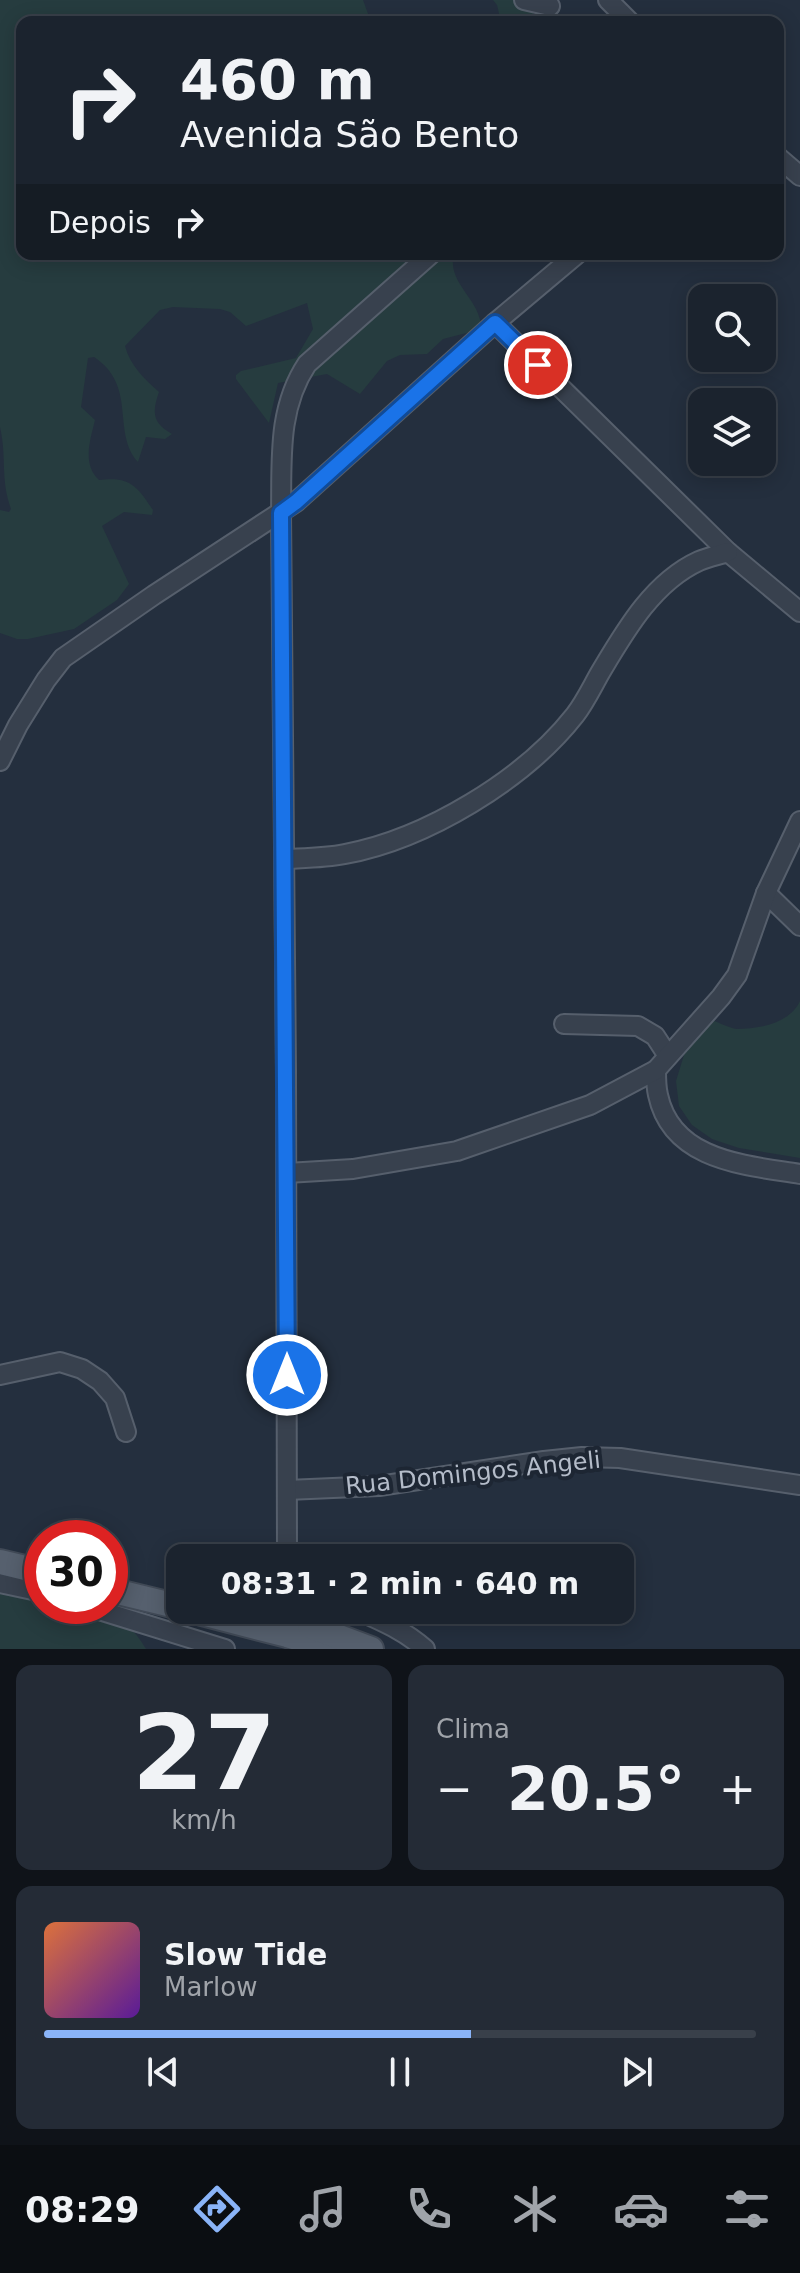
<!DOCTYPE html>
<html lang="pt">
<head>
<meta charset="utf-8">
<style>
  body { margin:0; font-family:"DejaVu Sans",sans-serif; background:#242b36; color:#f1f3f6; height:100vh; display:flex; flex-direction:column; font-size:30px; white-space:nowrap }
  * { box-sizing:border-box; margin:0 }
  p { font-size:26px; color:#a0a4aa }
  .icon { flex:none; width:44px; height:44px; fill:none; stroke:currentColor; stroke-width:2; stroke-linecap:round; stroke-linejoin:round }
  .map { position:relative; height:1649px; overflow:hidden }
  .side { display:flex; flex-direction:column; gap:16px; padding:16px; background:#0f1319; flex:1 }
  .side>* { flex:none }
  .hud { position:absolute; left:16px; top:16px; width:768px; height:244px; border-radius:16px; box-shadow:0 4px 20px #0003,0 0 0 2px #39404a; background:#1b232e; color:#f1f3f6; overflow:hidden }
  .fabs { position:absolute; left:688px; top:284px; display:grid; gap:16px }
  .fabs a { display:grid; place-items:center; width:88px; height:88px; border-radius:16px; background:#1b232e; box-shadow:0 4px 20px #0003,0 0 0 2px #39404a; font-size:40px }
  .speed { position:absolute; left:24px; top:1520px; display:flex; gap:16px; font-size:40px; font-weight:700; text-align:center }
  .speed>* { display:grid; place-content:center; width:104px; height:104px; border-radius:50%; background:#1b232e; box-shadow:0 4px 20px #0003,0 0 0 2px #39404a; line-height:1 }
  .speed .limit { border:12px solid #d22; background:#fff; color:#111 }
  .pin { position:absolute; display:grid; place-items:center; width:68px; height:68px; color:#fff; margin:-34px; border:4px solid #fff; border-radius:50%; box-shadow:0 2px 8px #0007 }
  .me { position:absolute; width:88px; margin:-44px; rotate:0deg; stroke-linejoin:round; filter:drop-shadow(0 0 6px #0008) }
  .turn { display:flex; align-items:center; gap:28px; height:168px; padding:0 32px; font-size:36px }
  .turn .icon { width:104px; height:104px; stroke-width:2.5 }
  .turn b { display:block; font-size:56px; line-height:68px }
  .then { display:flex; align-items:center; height:76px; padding:0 32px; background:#0003; gap:16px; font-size:30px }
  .big { font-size:60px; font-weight:700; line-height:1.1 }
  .side .card { flex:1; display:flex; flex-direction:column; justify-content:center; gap:12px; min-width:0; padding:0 28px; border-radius:16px; background:#242b36 }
  .side .dial { align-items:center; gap:0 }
  .dial b { font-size:104px; line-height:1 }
  .song { display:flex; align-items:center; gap:24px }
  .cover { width:96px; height:96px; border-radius:12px; background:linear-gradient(135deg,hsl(20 70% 55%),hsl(270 70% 35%)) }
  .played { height:8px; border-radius:4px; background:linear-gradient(90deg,#8ab4f8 60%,#39404a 60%) }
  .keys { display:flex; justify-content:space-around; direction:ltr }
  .heat { display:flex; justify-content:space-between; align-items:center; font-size:44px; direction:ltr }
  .side .tiles { flex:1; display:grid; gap:16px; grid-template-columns:1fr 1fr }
  .card:last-child { grid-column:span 2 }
  .trip { position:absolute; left:166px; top:1544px; width:468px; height:80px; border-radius:16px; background:#1b232e; box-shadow:0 4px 20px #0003,0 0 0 2px #39404a; font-weight:700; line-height:80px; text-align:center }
  .tab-bar { display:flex; height:128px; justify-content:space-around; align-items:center; background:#0b0e12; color:#a0a4aa }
  .tab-bar .icon { width:56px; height:56px }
  .tab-bar .on { color:#8ab4f8 }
  .tab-bar b { font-size:36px; color:#f1f3f6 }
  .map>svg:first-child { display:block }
  .green { fill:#263c3f }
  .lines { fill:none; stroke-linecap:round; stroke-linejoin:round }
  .minor-casing { stroke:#565f6c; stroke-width:22 }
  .major-casing { stroke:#414a57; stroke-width:28 }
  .minor { stroke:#38414e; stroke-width:18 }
  .major { stroke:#56606e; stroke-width:24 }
  .route-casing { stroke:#114b97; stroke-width:20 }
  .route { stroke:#1a73e8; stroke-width:14 }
  .labels { text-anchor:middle; stroke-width:8; stroke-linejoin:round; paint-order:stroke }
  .street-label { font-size:24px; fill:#b4bcc9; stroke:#1d2633 }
</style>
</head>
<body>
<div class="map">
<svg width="800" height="1649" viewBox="0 0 800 1649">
  <rect width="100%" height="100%" fill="#242f3e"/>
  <g class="green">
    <path d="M0,0H363L371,22H22V254H454C448,276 467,291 476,309C479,315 481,322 482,329L443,339L427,354L400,355L387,361L360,394L327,374L278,383L269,423L236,379V375L241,371L296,358L313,329L307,303L246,326L230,312L220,309L173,307L160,310L125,346C130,365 144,379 159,392C152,412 152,423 172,434L165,439L146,437L138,462C111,432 138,386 94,357L88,358L81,407L95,420C90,441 82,464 99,480C130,476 137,486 153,510L152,515L124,512L102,526L129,584L117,600L74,629L28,639H17L0,633V510L9,512L11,509C0,479 7,458 0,427Z"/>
    <polygon points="493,0 526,0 538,22 501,22 497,5"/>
    <path d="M800,1001V1158L739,1148L712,1139L692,1125L679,1106L676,1081L688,1042L712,1020C720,1023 729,1028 737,1029C760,1029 790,1023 800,1001Z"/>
    <path d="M0,1586L42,1592V1606C88,1606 120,1604 146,1649H0Z"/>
  </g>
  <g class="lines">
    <defs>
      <g id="minor">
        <polyline points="524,0 550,6"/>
        <polyline points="608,0 630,22"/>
        <polyline points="778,157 800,176"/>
        <polyline points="495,323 728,552 800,612"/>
        <polyline points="0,761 18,725 46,680 63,658 154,595 296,502 495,323 577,254"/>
        <path d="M285,859C304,858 325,858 345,854C426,839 524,780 575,715C585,702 592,687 600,673C625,631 653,582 699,561C708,557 719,555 728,552"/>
        <polyline points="766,893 800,926"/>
        <polyline points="564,1024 638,1026 655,1036 668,1056"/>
        <path d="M656,1070C656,1078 656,1087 658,1095C672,1161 745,1165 800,1174"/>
        <polyline points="287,1173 353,1169 457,1151 590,1105 656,1070 721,997 737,975 766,893 800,821"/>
        <polyline points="0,1375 60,1362 82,1369 100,1381 115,1398 126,1432"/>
        <polyline points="287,1490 379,1486 544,1461 582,1457 620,1458 800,1485"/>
        <path d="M287,1558L286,1070L281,513C282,461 277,409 307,364L431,254"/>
        <polyline points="0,1583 42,1592"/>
        <polyline points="86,1606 225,1649"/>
        <path d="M357,1610C382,1621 405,1631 425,1649"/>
        <polyline points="284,1617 284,1610"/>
      </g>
      <g id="major">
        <polyline points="0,1562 42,1572"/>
        <polyline points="110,1590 180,1607"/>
        <polyline points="190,1610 287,1635 331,1649"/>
        <polyline points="310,1626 371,1649"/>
      </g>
    </defs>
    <use href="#minor" class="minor-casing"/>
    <use href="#major" class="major-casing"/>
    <use href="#minor" class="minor"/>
    <use href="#major" class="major"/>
  </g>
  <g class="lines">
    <defs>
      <polyline id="route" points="287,1375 281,513 296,502 495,323 538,365"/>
    </defs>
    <use href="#route" class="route-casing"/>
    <use href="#route" class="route"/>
  </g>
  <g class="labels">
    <g class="street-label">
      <text transform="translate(473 1473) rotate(-6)" y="8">Rua Domingos Angeli</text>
    </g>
  </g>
</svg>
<div class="fabs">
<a><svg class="icon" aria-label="search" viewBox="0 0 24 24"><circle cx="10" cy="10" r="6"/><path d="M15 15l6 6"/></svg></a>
<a><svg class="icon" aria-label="layers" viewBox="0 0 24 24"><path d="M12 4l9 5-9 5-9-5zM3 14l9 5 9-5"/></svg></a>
</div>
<div class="speed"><div class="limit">30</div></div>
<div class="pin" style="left:538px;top:365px;background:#d93025"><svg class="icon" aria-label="arrive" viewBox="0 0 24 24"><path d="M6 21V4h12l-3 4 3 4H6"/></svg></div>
<svg class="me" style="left:287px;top:1375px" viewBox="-20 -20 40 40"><circle r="17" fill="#1a73e8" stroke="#fff" stroke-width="3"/><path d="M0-11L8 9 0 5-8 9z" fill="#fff"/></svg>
<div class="trip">08:31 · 2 min · 640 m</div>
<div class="hud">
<div class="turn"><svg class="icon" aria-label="right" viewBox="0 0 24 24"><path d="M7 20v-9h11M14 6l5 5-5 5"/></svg><div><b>460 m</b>Avenida São Bento</div></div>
<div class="then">Depois<svg class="icon" aria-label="right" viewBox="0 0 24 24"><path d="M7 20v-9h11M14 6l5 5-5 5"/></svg></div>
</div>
</div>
<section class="side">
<div class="tiles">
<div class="card dial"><b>27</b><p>km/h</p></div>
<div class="card"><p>Clima</p>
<div class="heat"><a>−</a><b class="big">20.5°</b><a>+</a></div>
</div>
<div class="card">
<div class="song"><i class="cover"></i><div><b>Slow Tide</b><p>Marlow</p></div></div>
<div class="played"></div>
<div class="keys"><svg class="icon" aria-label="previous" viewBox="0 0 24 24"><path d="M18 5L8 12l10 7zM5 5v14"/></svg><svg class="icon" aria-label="pause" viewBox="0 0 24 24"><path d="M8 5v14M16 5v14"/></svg><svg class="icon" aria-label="next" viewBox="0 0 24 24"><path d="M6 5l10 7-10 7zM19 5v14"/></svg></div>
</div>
</div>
</section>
<nav class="tab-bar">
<b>08:29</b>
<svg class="icon on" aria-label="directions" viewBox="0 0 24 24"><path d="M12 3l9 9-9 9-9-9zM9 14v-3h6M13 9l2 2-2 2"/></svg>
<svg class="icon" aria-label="music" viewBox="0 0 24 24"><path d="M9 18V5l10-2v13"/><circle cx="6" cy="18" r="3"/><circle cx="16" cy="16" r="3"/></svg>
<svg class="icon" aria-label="phone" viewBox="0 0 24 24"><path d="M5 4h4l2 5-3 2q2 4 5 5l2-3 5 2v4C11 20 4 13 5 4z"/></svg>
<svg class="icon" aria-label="climate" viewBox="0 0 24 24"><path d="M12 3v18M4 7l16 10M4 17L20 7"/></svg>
<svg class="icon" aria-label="car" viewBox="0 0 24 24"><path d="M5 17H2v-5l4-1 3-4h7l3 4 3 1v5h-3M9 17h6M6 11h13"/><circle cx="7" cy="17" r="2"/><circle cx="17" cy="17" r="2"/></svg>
<svg class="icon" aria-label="filters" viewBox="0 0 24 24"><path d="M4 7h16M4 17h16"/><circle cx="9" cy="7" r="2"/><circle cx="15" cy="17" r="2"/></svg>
</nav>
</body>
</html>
